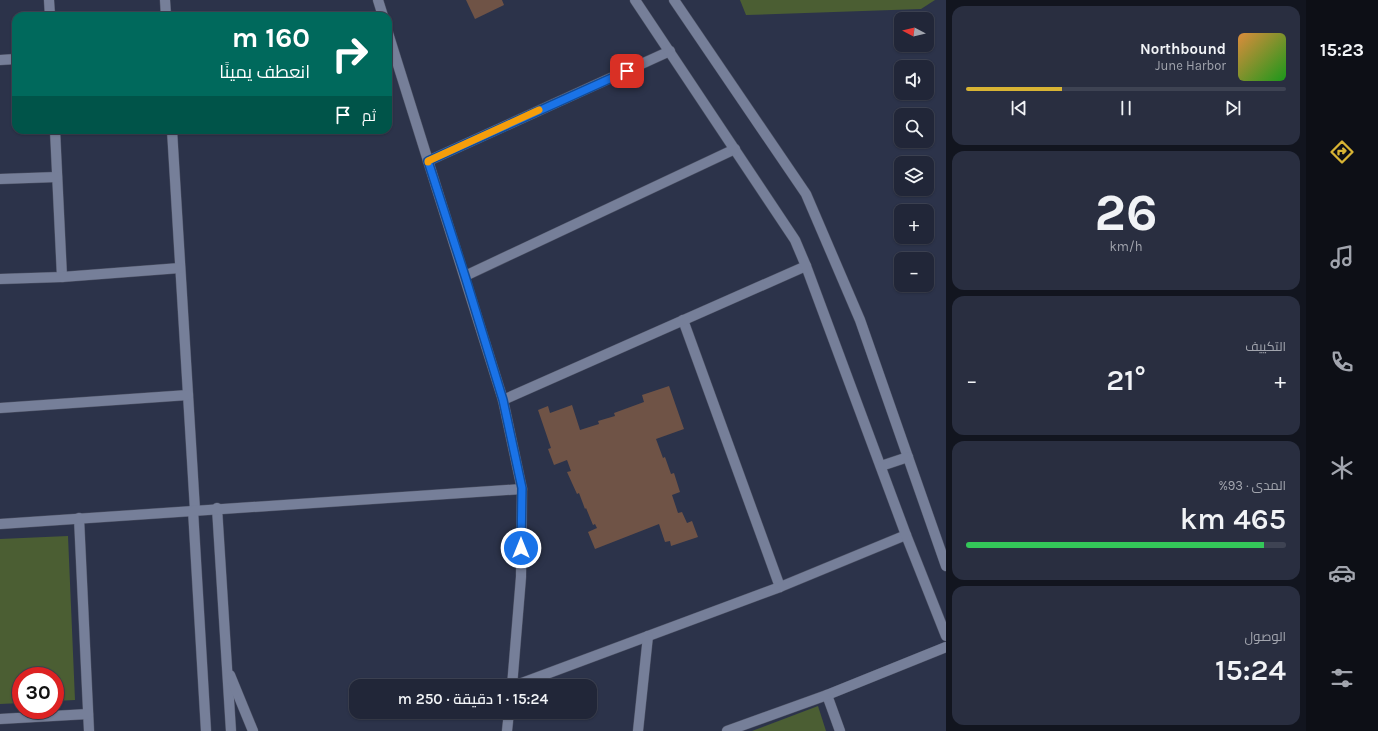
<!DOCTYPE html>
<html lang="ar">
<head>
<meta charset="utf-8">
<style>
  body { margin:0; font-family:Karla,Cairo,sans-serif; background:#292e40; color:#f1f3f6; direction:rtl; height:100vh; display:flex; flex-direction:column; font-size:15px; white-space:nowrap }
  * { box-sizing:border-box; margin:0 }
  p { font-size:13px; color:#a2a5ae }
  .icon { flex:none; width:22px; height:22px; fill:none; stroke:currentColor; stroke-width:2; stroke-linecap:round; stroke-linejoin:round }
  .map { position:relative; flex:1; overflow:hidden; direction:ltr }
  .side { display:flex; flex-direction:column; gap:6px; padding:6px; background:#12151f; width:360px }
  .side>* { flex:none }
  .top-card { position:absolute; left:12px; top:12px; width:380px; height:122px; border-radius:12px; box-shadow:0 1px 3px #0004,0 0 0 1px #3e4353; direction:rtl; background:#00695c; color:#fff; overflow:hidden }
  .needle { width:26px; rotate:277deg }
  .buttons { position:absolute; left:894px; top:12px; display:grid; gap:8px }
  .buttons a { display:grid; place-items:center; width:40px; height:40px; border-radius:8px; background:#212638; box-shadow:0 1px 3px #0004,0 0 0 1px #3e4353; font-size:20px }
  .speed { position:absolute; left:12px; top:667px; display:flex; gap:8px; font-size:20px; font-weight:700; text-align:center }
  .speed>* { display:grid; place-content:center; width:52px; height:52px; border-radius:50%; background:#212638; box-shadow:0 1px 3px #0004,0 0 0 1px #3e4353; line-height:1 }
  .speed .limit { border:6px solid #d22; background:#fff; color:#111 }
  .pin { position:absolute; display:grid; place-items:center; width:34px; height:34px; color:#fff; margin:-17px; border-radius:8px; box-shadow:0 2px 6px #0006 }
  .me { position:absolute; width:44px; margin:-22px; rotate:0deg; stroke-linejoin:round; filter:drop-shadow(0 0 3px #0008) }
  .turn { display:flex; align-items:center; gap:14px; height:84px; padding:0 16px; font-size:18px }
  .turn .icon { width:52px; height:52px; stroke-width:2.5 }
  .turn b { display:block; font-size:28px; line-height:34px }
  .then { display:flex; align-items:center; height:38px; padding:0 16px; background:#0003; gap:8px; font-size:15px }
  .big { font-size:30px; font-weight:600; line-height:1.1 }
  .side .card { flex:1; display:flex; flex-direction:column; justify-content:center; gap:6px; min-width:0; padding:0 14px; border-radius:12px; background:#292e40 }
  .side .dial { align-items:center; gap:0 }
  .dial b { font-size:52px; line-height:1 }
  .song { display:flex; align-items:center; gap:12px }
  .cover { width:48px; height:48px; border-radius:6px; background:linear-gradient(135deg,hsl(30 70% 55%),hsl(120 70% 35%)) }
  .played { height:4px; border-radius:2px; background:linear-gradient(90deg,#d8b434 30%,#3e4353 30%) }
  .keys { display:flex; justify-content:space-around; direction:ltr }
  .heat { display:flex; justify-content:space-between; align-items:center; font-size:22px; direction:ltr }
  .charge { height:6px; border-radius:3px; background:linear-gradient(90deg,#34c759 93%,#3e4353 0) }
  .trip { position:absolute; left:349px; top:679px; width:248px; height:40px; border-radius:12px; background:#212638; box-shadow:0 1px 3px #0004,0 0 0 1px #3e4353; font-weight:600; line-height:40px; text-align:center; direction:rtl }
  main { display:flex; flex:1; min-height:0 }
  .menu { display:flex; flex-direction:column; width:72px; justify-content:space-around; align-items:center; background:#0d0f16; color:#a2a5ae }
  .menu .icon { width:28px; height:28px }
  .menu .selected { color:#d8b434 }
  .menu b { font-size:18px; color:#f1f3f6 }
  .map>svg:first-child { display:block }
  .green { fill:#4b5e33 }
  .building { fill:#6f5346 }
  .lines { fill:none; stroke-linecap:round; stroke-linejoin:round }
  .street-casing { stroke:#4c5164; stroke-width:11 }
  .secondary-casing { stroke:#4c5164; stroke-width:11 }
  .street { stroke:#767f99; stroke-width:10 }
  .secondary { stroke:#767f99; stroke-width:10 }
  .route-casing { stroke:#114b97; stroke-width:10 }
  .route { stroke:#1a73e8; stroke-width:7 }
  .slow { stroke:#f59e0b; stroke-width:7 }
</style>
</head>
<body>
<main>
<nav class="menu">
<b>15:23</b>
<svg class="icon selected" aria-label="directions" viewBox="0 0 24 24"><path d="M12 3l9 9-9 9-9-9zM9 14v-3h6M13 9l2 2-2 2"/></svg>
<svg class="icon" aria-label="music" viewBox="0 0 24 24"><path d="M9 18V5l10-2v13"/><circle cx="6" cy="18" r="3"/><circle cx="16" cy="16" r="3"/></svg>
<svg class="icon" aria-label="phone" viewBox="0 0 24 24"><path d="M5 4h4l2 5-3 2q2 4 5 5l2-3 5 2v4C11 20 4 13 5 4z"/></svg>
<svg class="icon" aria-label="climate" viewBox="0 0 24 24"><path d="M12 3v18M4 7l16 10M4 17L20 7"/></svg>
<svg class="icon" aria-label="car" viewBox="0 0 24 24"><path d="M5 17H2v-5l4-1 3-4h7l3 4 3 1v5h-3M9 17h6M6 11h13"/><circle cx="7" cy="17" r="2"/><circle cx="17" cy="17" r="2"/></svg>
<svg class="icon" aria-label="filters" viewBox="0 0 24 24"><path d="M4 7h16M4 17h16"/><circle cx="9" cy="7" r="2"/><circle cx="15" cy="17" r="2"/></svg>
</nav>
<section class="side">
<div class="card">
<div class="song"><i class="cover"></i><div><b>Northbound</b><p>June Harbor</p></div></div>
<div class="played"></div>
<div class="keys"><svg class="icon" aria-label="previous" viewBox="0 0 24 24"><path d="M18 5L8 12l10 7zM5 5v14"/></svg><svg class="icon" aria-label="pause" viewBox="0 0 24 24"><path d="M8 5v14M16 5v14"/></svg><svg class="icon" aria-label="next" viewBox="0 0 24 24"><path d="M6 5l10 7-10 7zM19 5v14"/></svg></div>
</div>
<div class="card dial"><b>26</b><p>km/h</p></div>
<div class="card"><p>التكييف</p>
<div class="heat"><a>−</a><b class="big">21°</b><a>+</a></div>
</div>
<div class="card"><p>المدى · 93%</p><b class="big">465 km</b><div class="charge"></div></div>
<div class="card"><p>الوصول</p><b class="big">15:24</b></div>
</section>
<div class="map">
<svg width="946" height="731" viewBox="0 0 946 731">
  <rect width="100%" height="100%" fill="#2c334a"/>
  <g class="green">
    <polygon points="740,0 935,0 921,9 746,15"/>
    <polygon points="68,536 75,700 55,701 55,676 21,676 21,703 0,704 0,539"/>
    <polygon points="818,706 826,731 752,731"/>
  </g>
  <g class="building">
    <polygon points="466,0 502,0 504,5 475,19"/>
    <polygon points="669,386 684,429 656,439 663,458 665,457 671,474 674,473 680,492 672,495 678,513 682,512 687,523 692,521 698,537 671,546 670,541 665,542 659,524 595,549 588,532 597,528 595,524 593,525 586,508 585,509 579,493 577,494 567,472 571,471 567,460 554,465 548,449 551,448 538,410 548,406 550,413 572,405 580,430 599,424 598,421 615,416 614,413 644,402 642,395"/>
  </g>
  <g class="lines">
    <defs>
      <g id="street">
        <polyline points="49,0 50,16"/>
        <polyline points="165,0 166,16"/>
        <polyline points="378,0 383,16"/>
        <polyline points="388,33 503,400 522,489 521,577 512,686"/>
        <polyline points="0,60 16,59"/>
        <polyline points="55,130 62,277"/>
        <polyline points="172,130 195,510"/>
        <polyline points="428,161 670,51"/>
        <polyline points="0,179 57,177"/>
        <polyline points="465,276 735,149"/>
        <polyline points="0,279 62,277 180,268"/>
        <polyline points="683,320 780,587"/>
        <polyline points="503,400 806,266"/>
        <polyline points="0,408 188,395"/>
        <polyline points="217,508 231,731"/>
        <polyline points="193,510 206,731"/>
        <polyline points="79,518 89,731"/>
        <polyline points="0,524 522,489"/>
        <polyline points="230,675 253,731"/>
        <polyline points="514,686 780,587 906,535"/>
        <polyline points="827,695 840,731"/>
        <polyline points="0,719 88,714"/>
        <polyline points="507,731 509,712"/>
        <polyline points="638,731 648,636"/>
        <polyline points="727,731 827,695 946,647"/>
      </g>
      <g id="secondary">
        <polyline points="635,0 795,240 806,266 906,535 946,636"/>
        <polyline points="674,0 806,194 860,320 946,566"/>
        <polyline points="881,466 908,457"/>
      </g>
    </defs>
    <use href="#street" class="street-casing"/>
    <use href="#secondary" class="secondary-casing"/>
    <use href="#street" class="street"/>
    <use href="#secondary" class="secondary"/>
  </g>
  <g class="lines">
    <defs>
      <polyline id="route" points="521,548 522,488 503,400 465,276 428,161 627,71"/>
    </defs>
    <use href="#route" class="route-casing"/>
    <use href="#route" class="route"/>
    <polyline class="slow" points="428,162 428,161 539,110"/>
  </g>
</svg>
<div class="buttons">
<a><svg class="needle" viewBox="-14 -14 28 28"><path d="M0-13l5 13h-10z" fill="#e53935"/><path d="M0 13l5-13h-10z" fill="#a2a5ae"/></svg></a>
<a><svg class="icon" aria-label="sound" viewBox="0 0 24 24"><path d="M4 9h4l5-4v14l-5-4H4zM17 9q2 3 0 6"/></svg></a>
<a><svg class="icon" aria-label="search" viewBox="0 0 24 24"><circle cx="10" cy="10" r="6"/><path d="M15 15l6 6"/></svg></a>
<a><svg class="icon" aria-label="layers" viewBox="0 0 24 24"><path d="M12 4l9 5-9 5-9-5zM3 14l9 5 9-5"/></svg></a>
<a>+</a>
<a>−</a>
</div>
<div class="speed"><div class="limit">30</div></div>
<div class="pin" style="left:627px;top:71px;background:#d93025"><svg class="icon" aria-label="arrive" viewBox="0 0 24 24"><path d="M6 21V4h12l-3 4 3 4H6"/></svg></div>
<svg class="me" style="left:521px;top:548px" viewBox="-20 -20 40 40"><circle r="17" fill="#1a73e8" stroke="#fff" stroke-width="3"/><path d="M0-11L8 9 0 5-8 9z" fill="#fff"/></svg>
<div class="trip">15:24 · 1 دقيقة · 250 m</div>
<div class="top-card">
<div class="turn"><svg class="icon" aria-label="right" viewBox="0 0 24 24"><path d="M7 20v-9h11M14 6l5 5-5 5"/></svg><div><b>160 m</b>انعطف يمينًا</div></div>
<div class="then">ثم<svg class="icon" aria-label="arrive" viewBox="0 0 24 24"><path d="M6 21V4h12l-3 4 3 4H6"/></svg></div>
</div>
</div>
</main>
</body>
</html>
